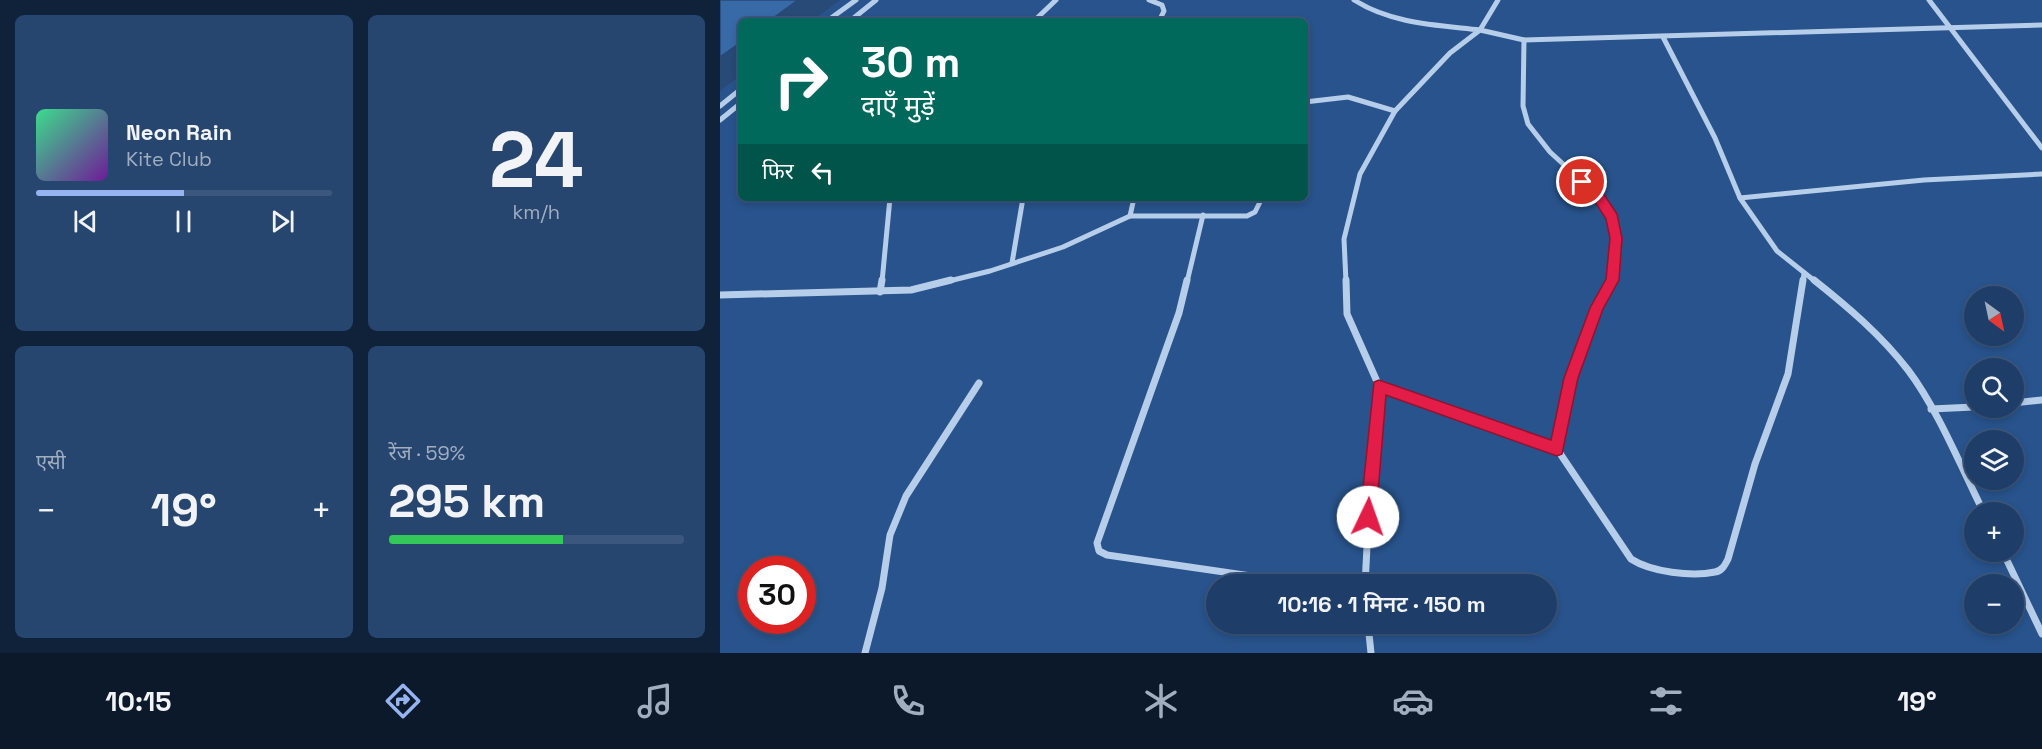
<!DOCTYPE html>
<html lang="hi">
<head>
<meta charset="utf-8">
<style>
  body { margin:0; font-family:"Space Grotesk","Noto Sans Devanagari",sans-serif; background:#26456f; color:#f1f3f6; height:100vh; display:flex; flex-direction:column; font-size:22px; white-space:nowrap }
  * { box-sizing:border-box; margin:0 }
  p { font-size:20px; color:#a1aec0 }
  .icon { flex:none; width:33px; height:33px; fill:none; stroke:currentColor; stroke-width:2; stroke-linecap:round; stroke-linejoin:round }
  .map { position:relative; flex:1; overflow:hidden }
  .panel { display:flex; flex-direction:column; gap:15px; padding:15px; background:#10223a; width:720px }
  .panel>* { flex:none }
  .banner { position:absolute; left:18px; top:18px; width:570px; height:183px; border-radius:9px; box-shadow:0 3px 9px #0003,0 0 0 2px #3c577d; background:#00695c; color:#fff; overflow:hidden }
  .needle { width:39px; rotate:147deg }
  .tools { position:absolute; left:1244px; top:286px; display:grid; gap:12px }
  .tools a { display:grid; place-items:center; width:60px; height:60px; border-radius:50%; background:#1e3e69; box-shadow:0 3px 9px #0003,0 0 0 2px #3c577d; font-size:30px }
  .speed { position:absolute; left:18px; top:556px; display:flex; gap:12px; font-size:30px; font-weight:700; text-align:center }
  .speed>* { display:grid; place-content:center; width:78px; height:78px; border-radius:50%; background:#1e3e69; box-shadow:0 3px 9px #0003,0 0 0 2px #3c577d; line-height:1 }
  .speed .limit { border:9px solid #d22; background:#fff; color:#111 }
  .pin { position:absolute; display:grid; place-items:center; width:51px; height:51px; color:#fff; margin:-26px; border:3px solid #fff; border-radius:50%; box-shadow:0 2px 6px #0007 }
  .me { position:absolute; width:66px; margin:-33px; rotate:3deg; stroke-linejoin:round; filter:drop-shadow(0 0 4px #0008) }
  .turn { display:flex; align-items:center; gap:21px; height:126px; padding:0 24px; font-size:27px }
  .turn .icon { width:78px; height:78px; stroke-width:2.5 }
  .turn b { display:block; font-size:42px; line-height:51px }
  .then { display:flex; align-items:center; height:57px; padding:0 24px; background:#0003; gap:12px; font-size:22px }
  .big { font-size:45px; font-weight:600; line-height:1.1 }
  .panel .tile { flex:1; display:flex; flex-direction:column; justify-content:center; gap:9px; min-width:0; padding:0 21px; border-radius:9px; background:#26456f }
  .panel .dial { align-items:center; gap:0 }
  .dial b { font-size:78px; line-height:1 }
  .song { display:flex; align-items:center; gap:18px }
  .cover { width:72px; height:72px; border-radius:9px; background:linear-gradient(135deg,hsl(150 70% 55%),hsl(280 70% 35%)) }
  .played { height:6px; border-radius:3px; background:linear-gradient(90deg,#95b2f1 50%,#3c577d 50%) }
  .keys { display:flex; justify-content:space-around; direction:ltr }
  .heat { display:flex; justify-content:space-between; align-items:center; font-size:33px; direction:ltr }
  .charge { height:9px; border-radius:4px; background:linear-gradient(90deg,#34c759 59%,#3c577d 0) }
  .panel .tiles { flex:1; display:grid; gap:15px; grid-template-columns:repeat(2,1fr) }
  .trip { position:absolute; left:486px; top:574px; width:351px; height:60px; border-radius:30px; background:#1e3e69; box-shadow:0 3px 9px #0003,0 0 0 2px #3c577d; font-weight:600; line-height:60px; text-align:center }
  .menu { display:flex; height:96px; justify-content:space-around; align-items:center; background:#0c192a; color:#a1aec0 }
  .menu .icon { width:42px; height:42px }
  .menu .selected { color:#95b2f1 }
  .menu b { font-size:27px; color:#f1f3f6 }
  main { display:flex; flex:1; min-height:0 }
  .map>svg:first-child { display:block }
  .lines { fill:none; stroke-linecap:round; stroke-linejoin:round }
  .street-far1 { stroke:#b7ceea; stroke-width:5 }
  .street { stroke:#b7ceea; stroke-width:7 }
  .shaded-wall { fill:#274a76 }
  .building { fill:#386aa8; stroke:#274a76; stroke-width:1.5 }
  .route { fill:#e11d48; stroke:#92132f; stroke-width:1.5 }
</style>
</head>
<body>
<main>
<section class="panel">
<div class="tiles">
<div class="tile">
<div class="song"><i class="cover"></i><div><b>Neon Rain</b><p>Kite Club</p></div></div>
<div class="played"></div>
<div class="keys"><svg class="icon" aria-label="previous" viewBox="0 0 24 24"><path d="M18 5L8 12l10 7zM5 5v14"/></svg><svg class="icon" aria-label="pause" viewBox="0 0 24 24"><path d="M8 5v14M16 5v14"/></svg><svg class="icon" aria-label="next" viewBox="0 0 24 24"><path d="M6 5l10 7-10 7zM19 5v14"/></svg></div>
</div>
<div class="tile dial"><b>24</b><p>km/h</p></div>
<div class="tile"><p>एसी</p>
<div class="heat"><a>−</a><b class="big">19°</b><a>+</a></div>
</div>
<div class="tile"><p>रेंज · 59%</p><b class="big">295 km</b><div class="charge"></div></div>
</div>
</section>
<div class="map">
<svg width="1322" height="653" viewBox="0 0 1322 653">
  <rect width="100%" height="100%" fill="#28538c"/>
  <g class="lines">
    <g class="street-far1">
      <polyline points="429,0 442,5 444,11 439,21"/>
      <polyline points="778,0 760,30 804,40 1322,25"/>
      <polyline points="1209,0 1322,148"/>
      <polyline points="107,21 136,0"/>
      <polyline points="130,21 156,0"/>
      <polyline points="314,21 336,0"/>
      <polyline points="943,37 995,138 1020,198 1057,251 1096,282"/>
      <polyline points="804,40 803,106 808,124 830,152 878,196 892,218 896,238 892,282"/>
      <polyline points="585,102 628,97 675,111"/>
      <polyline points="0,106 21,89"/>
      <polyline points="0,120 21,103"/>
      <polyline points="1020,198 1204,180 1322,174"/>
      <polyline points="410,216 414,198"/>
      <polyline points="292,263 303,198"/>
      <polyline points="162,282 170,198"/>
      <polyline points="225,282 270,271 343,247 410,216 527,216 535,212 542,198"/>
      <polyline points="467,282 483,215"/>
      <path d="M626,282L624,239L640,174L675,111L730,53L760,30C716,25 672,24 634,0"/>
      <polyline points="1083,282 1084,273"/>
    </g>
    <g class="street">
      <polyline points="467,280 459,313 377,543 379,551 387,555 594,585"/>
      <polyline points="626,280 627,314 659,386 651,471 645,585"/>
      <path d="M1094,280C1128,307 1161,335 1188,370C1217,408 1242,469 1264,513"/>
      <polyline points="160,292 162,280"/>
      <polyline points="0,295 191,290 231,280"/>
      <path d="M659,386L837,449C849,387 861,336 893,280"/>
      <polyline points="1293,403 1322,400"/>
      <polyline points="1211,409 1254,407"/>
      <path d="M837,449L911,559C931,572 972,577 995,572C1002,571 1005,565 1008,559L1035,464L1068,374L1083,280"/>
      <polyline points="1283,552 1322,634"/>
      <polyline points="648,624 651,653"/>
      <polyline points="145,653 162,588 170,535 186,496 259,383"/>
    </g>
  </g>
  <g class="shaded-wall">
    <polygon points="78,0 120,0 92,21 49,21"/>
    <polygon points="21,42 21,75 0,91 0,57"/>
  </g>
  <polygon class="building" points="0,0 78,0 49,21 21,21 21,42 0,57"/>
  <polygon class="route" points="862,177 883,193 897,214 902,238 899,280 883,309 858,378 842,454 837,456 666,395 656,517 654,522 648,525 643,522 640,517 654,382 659,380 831,440 844,378 870,308 886,279 890,238 886,219 874,200 858,185 858,178"/>
</svg>
<div class="tools">
<a><svg class="needle" viewBox="-14 -14 28 28"><path d="M0-13l5 13h-10z" fill="#e53935"/><path d="M0 13l5-13h-10z" fill="#a1aec0"/></svg></a>
<a><svg class="icon" aria-label="search" viewBox="0 0 24 24"><circle cx="10" cy="10" r="6"/><path d="M15 15l6 6"/></svg></a>
<a><svg class="icon" aria-label="layers" viewBox="0 0 24 24"><path d="M12 4l9 5-9 5-9-5zM3 14l9 5 9-5"/></svg></a>
<a>+</a>
<a>−</a>
</div>
<div class="speed"><div class="limit">30</div></div>
<div class="pin" style="left:862px;top:182px;background:#d93025"><svg class="icon" aria-label="arrive" viewBox="0 0 24 24"><path d="M6 21V4h12l-3 4 3 4H6"/></svg></div>
<svg class="me" style="left:648px;top:517px" viewBox="-20 -20 40 40"><circle r="19" fill="#fff"/><path d="M0-13L10 11 0 6-10 11z" fill="#e11d48"/></svg>
<div class="trip">10:16 · 1 मिनट · 150 m</div>
<div class="banner">
<div class="turn"><svg class="icon" aria-label="right" viewBox="0 0 24 24"><path d="M7 20v-9h11M14 6l5 5-5 5"/></svg><div><b>30 m</b>दाएँ मुड़ें</div></div>
<div class="then">फिर<svg class="icon" aria-label="left" viewBox="0 0 24 24"><path d="M17 20v-9H6M10 6l-5 5 5 5"/></svg></div>
</div>
</div>
</main>
<nav class="menu">
<b>10:15</b>
<svg class="icon selected" aria-label="directions" viewBox="0 0 24 24"><path d="M12 3l9 9-9 9-9-9zM9 14v-3h6M13 9l2 2-2 2"/></svg>
<svg class="icon" aria-label="music" viewBox="0 0 24 24"><path d="M9 18V5l10-2v13"/><circle cx="6" cy="18" r="3"/><circle cx="16" cy="16" r="3"/></svg>
<svg class="icon" aria-label="phone" viewBox="0 0 24 24"><path d="M5 4h4l2 5-3 2q2 4 5 5l2-3 5 2v4C11 20 4 13 5 4z"/></svg>
<svg class="icon" aria-label="climate" viewBox="0 0 24 24"><path d="M12 3v18M4 7l16 10M4 17L20 7"/></svg>
<svg class="icon" aria-label="car" viewBox="0 0 24 24"><path d="M5 17H2v-5l4-1 3-4h7l3 4 3 1v5h-3M9 17h6M6 11h13"/><circle cx="7" cy="17" r="2"/><circle cx="17" cy="17" r="2"/></svg>
<svg class="icon" aria-label="filters" viewBox="0 0 24 24"><path d="M4 7h16M4 17h16"/><circle cx="9" cy="7" r="2"/><circle cx="15" cy="17" r="2"/></svg>
<b>19°</b>
</nav>
</body>
</html>
